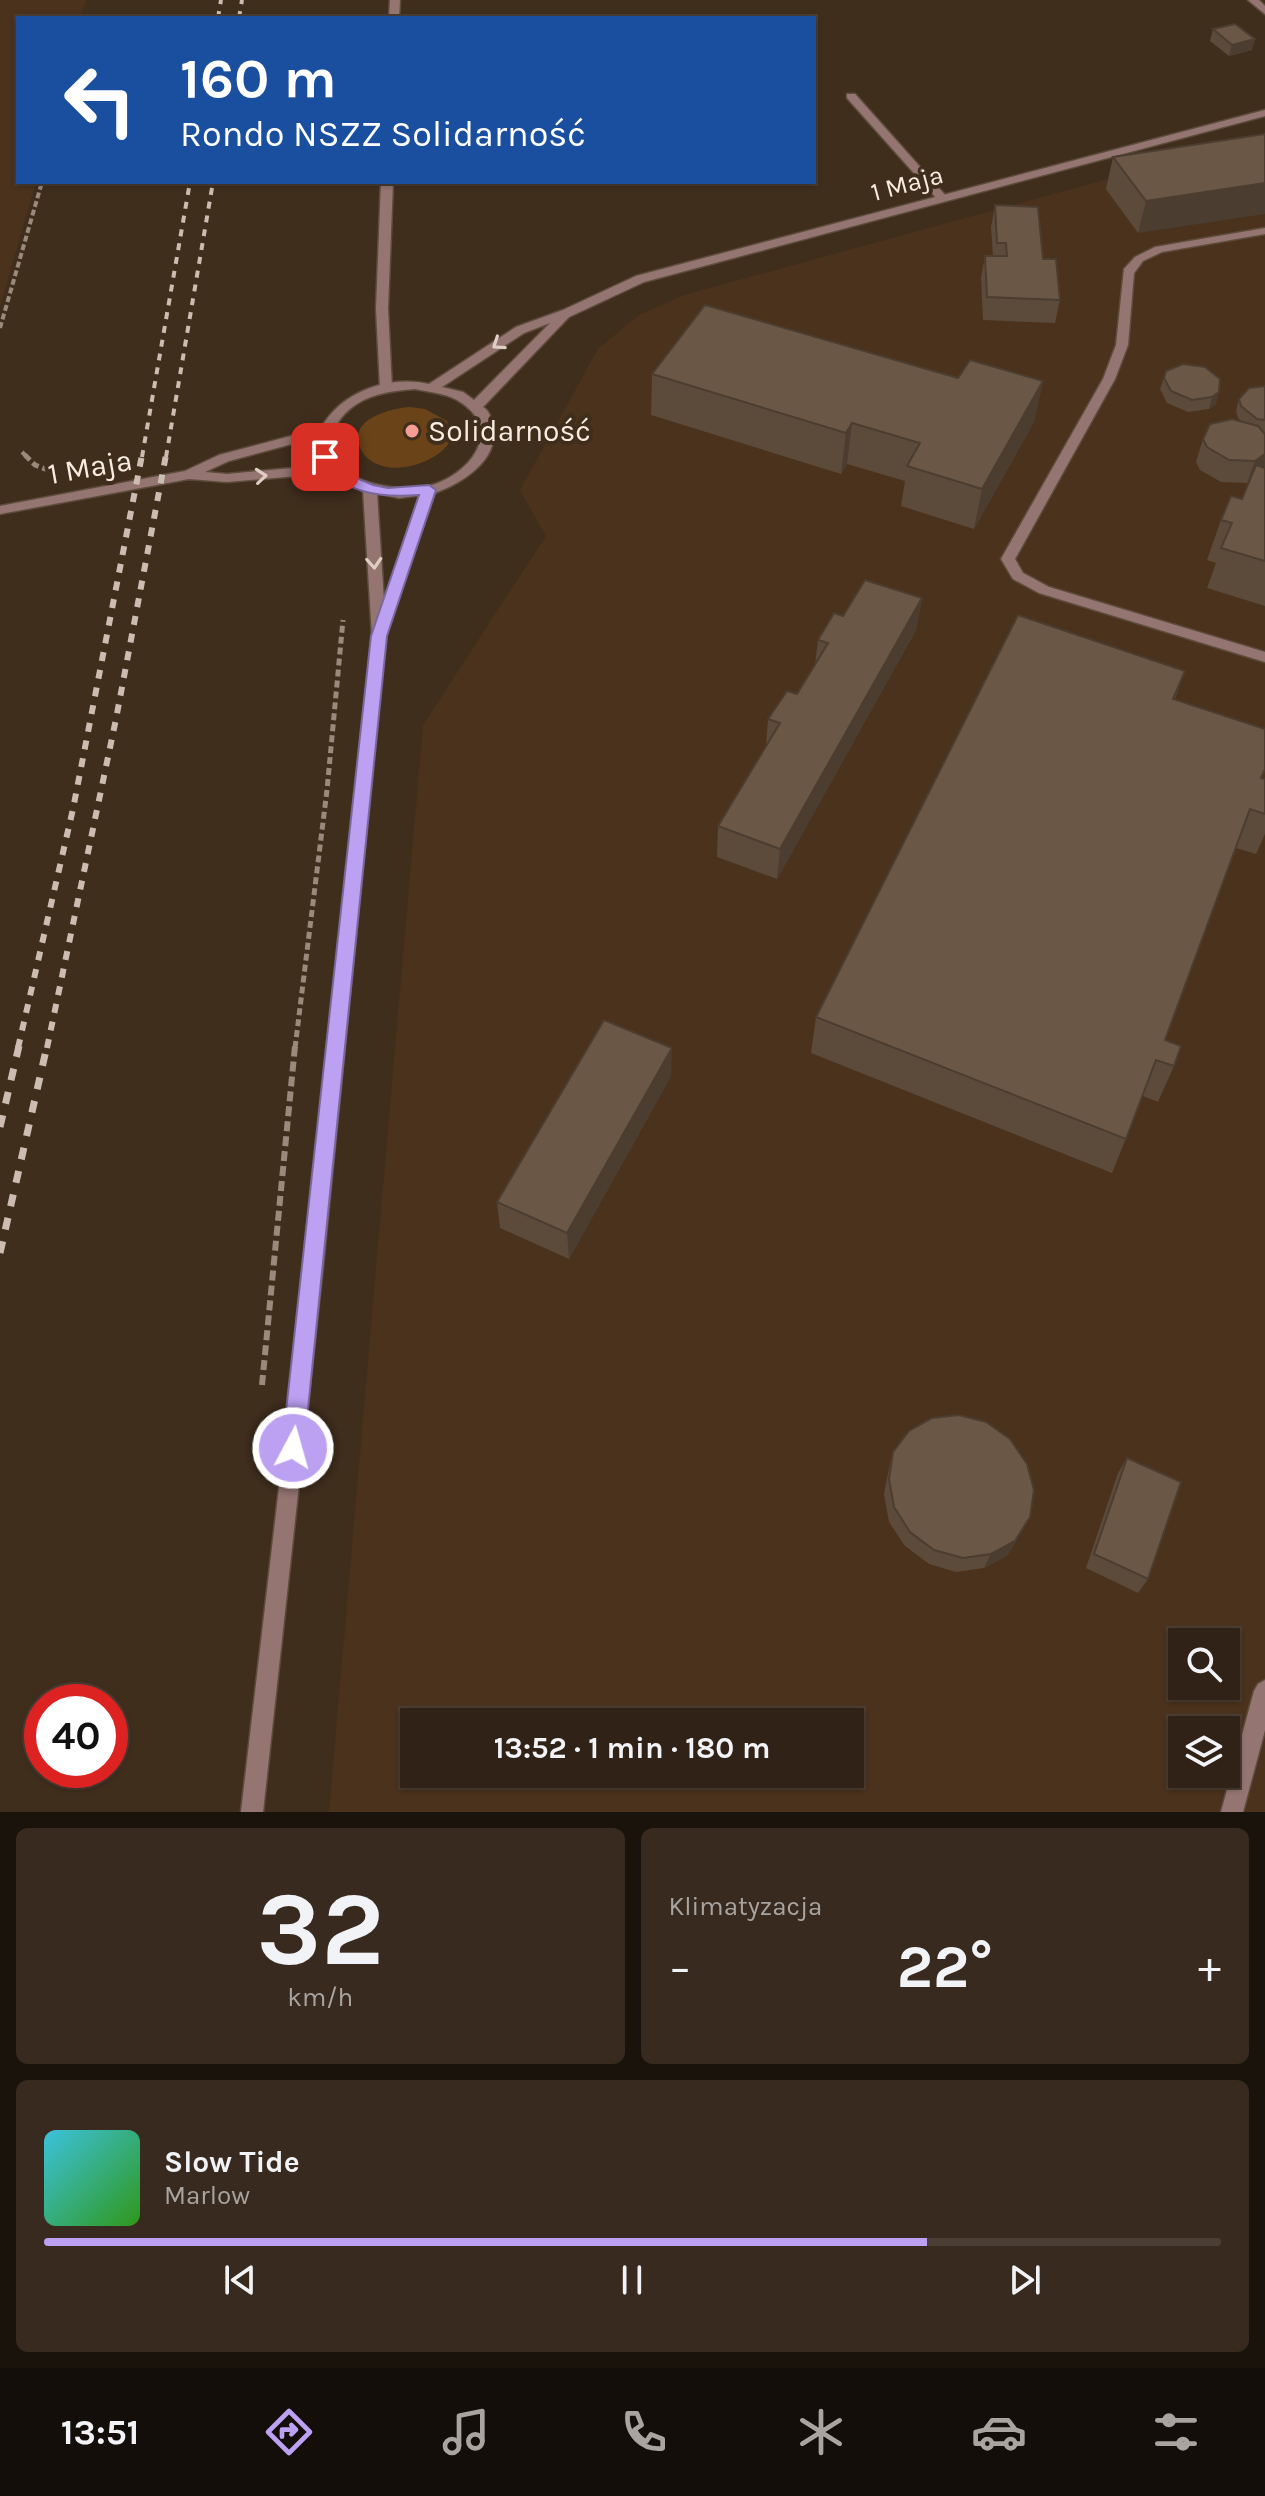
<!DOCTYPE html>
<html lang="pl">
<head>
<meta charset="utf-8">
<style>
  body { margin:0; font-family:Karla,sans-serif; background:#382a1f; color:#f1f3f6; height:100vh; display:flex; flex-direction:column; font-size:30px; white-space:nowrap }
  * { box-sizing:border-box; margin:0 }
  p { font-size:26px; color:#a8a4a1 }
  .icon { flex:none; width:44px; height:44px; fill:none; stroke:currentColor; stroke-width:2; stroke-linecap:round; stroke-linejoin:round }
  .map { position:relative; height:1812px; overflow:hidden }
  .sheet { display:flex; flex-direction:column; gap:16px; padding:16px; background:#1a130c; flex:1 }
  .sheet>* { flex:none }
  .banner { position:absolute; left:16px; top:16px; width:800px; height:168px; border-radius:0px; box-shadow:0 2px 6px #0004,0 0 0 2px #4b3f35; background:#1a4fa0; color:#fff; overflow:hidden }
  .buttons { position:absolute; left:1168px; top:1628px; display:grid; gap:16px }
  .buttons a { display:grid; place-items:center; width:72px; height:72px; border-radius:0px; background:#302216; box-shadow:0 2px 6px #0004,0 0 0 2px #4b3f35; font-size:40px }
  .speed { position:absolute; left:24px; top:1684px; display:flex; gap:16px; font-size:40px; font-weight:700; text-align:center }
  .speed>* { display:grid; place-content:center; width:104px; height:104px; border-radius:50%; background:#302216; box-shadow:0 2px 6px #0004,0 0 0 2px #4b3f35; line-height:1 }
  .speed .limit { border:12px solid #d22; background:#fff; color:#111 }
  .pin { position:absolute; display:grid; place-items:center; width:68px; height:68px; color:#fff; margin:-34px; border-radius:16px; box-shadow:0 4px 12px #0006 }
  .me { position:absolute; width:88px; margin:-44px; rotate:6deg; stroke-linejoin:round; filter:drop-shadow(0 0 6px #0008) }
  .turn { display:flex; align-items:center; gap:28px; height:168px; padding:0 32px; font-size:36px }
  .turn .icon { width:104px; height:104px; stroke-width:2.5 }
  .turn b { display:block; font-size:56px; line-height:68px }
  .big { font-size:60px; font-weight:700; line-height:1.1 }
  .sheet .widget { flex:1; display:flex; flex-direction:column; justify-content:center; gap:12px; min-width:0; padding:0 28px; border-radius:12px; background:#382a1f }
  .sheet .dial { align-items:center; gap:0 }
  .dial b { font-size:104px; line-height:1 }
  .song { display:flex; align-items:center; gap:24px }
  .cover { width:96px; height:96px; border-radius:12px; background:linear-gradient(135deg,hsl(190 70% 55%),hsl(110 70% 35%)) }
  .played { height:8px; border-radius:4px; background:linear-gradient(90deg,#bca0f2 75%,#4b3f35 75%) }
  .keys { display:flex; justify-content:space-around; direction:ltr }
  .heat { display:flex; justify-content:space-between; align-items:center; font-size:44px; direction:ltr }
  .sheet .tiles { flex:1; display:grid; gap:16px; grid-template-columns:1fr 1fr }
  .widget:last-child { grid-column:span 2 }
  .trip { position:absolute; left:400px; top:1708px; width:464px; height:80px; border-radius:0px; background:#302216; box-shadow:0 2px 6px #0004,0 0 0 2px #4b3f35; font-weight:700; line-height:80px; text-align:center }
  .tab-bar { display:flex; height:128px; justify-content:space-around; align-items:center; background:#130e09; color:#a8a4a1 }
  .tab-bar .icon { width:56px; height:56px }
  .tab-bar .on { color:#bca0f2 }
  .tab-bar b { font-size:36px; color:#f1f3f6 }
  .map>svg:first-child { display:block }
  .built { fill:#4a321c; fill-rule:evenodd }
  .green { fill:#6a4319 }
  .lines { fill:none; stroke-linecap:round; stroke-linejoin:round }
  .service-casing { stroke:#5d4c3c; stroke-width:3 }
  .tertiary-casing { stroke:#5d4c3c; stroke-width:3 }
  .path-far2 { stroke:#998a7c; stroke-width:4; stroke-dasharray:6 3; stroke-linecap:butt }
  .path-far1 { stroke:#998a7c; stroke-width:5; stroke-dasharray:7 4; stroke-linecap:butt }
  .path { stroke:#998a7c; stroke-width:6; stroke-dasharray:10 5; stroke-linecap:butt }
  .service { fill:#957572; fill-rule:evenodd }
  .tertiary { fill:#957572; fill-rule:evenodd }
  .rail-far2 { stroke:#cbbdb1; stroke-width:4; stroke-dasharray:7 7; stroke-linecap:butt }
  .rail-far1 { stroke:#cbbdb1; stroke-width:6; stroke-dasharray:9 9; stroke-linecap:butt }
  .rail { stroke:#cbbdb1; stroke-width:7; stroke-dasharray:12 12; stroke-linecap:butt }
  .wall { fill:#5c4b3b }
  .shaded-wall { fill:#4b3d30 }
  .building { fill:#6b5745; stroke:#4b3d30; stroke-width:2 }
  .oneway { stroke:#dfcec5 }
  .route { fill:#bca0f2; stroke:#7a689d; stroke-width:2 }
  .poi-dot { fill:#f59c93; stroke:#402e1d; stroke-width:3 }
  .labels { text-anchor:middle; stroke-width:8; stroke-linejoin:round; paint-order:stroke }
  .far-street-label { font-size:26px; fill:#f8ece1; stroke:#402e1d }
  .poi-label { font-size:30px; fill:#f8ece1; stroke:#402e1d; text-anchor:start }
  .street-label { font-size:30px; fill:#f8ece1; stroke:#402e1d }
</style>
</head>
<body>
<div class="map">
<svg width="1265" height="1812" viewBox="0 0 1265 1812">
  <rect width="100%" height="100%" fill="#402e1d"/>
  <g class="built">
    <polygon points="0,0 86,0 80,18 18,18 18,182 36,182 0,307"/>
    <path d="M1265,136V1812H329L423,725L546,536L520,490L598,349L639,315L684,295ZM1182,1642H1226V1686H1182ZM414,1722H850V1774H414ZM1182,1730H1226V1774H1182Z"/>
  </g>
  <path class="green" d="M410,407L425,409L447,421L451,440C436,467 376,482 360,448C347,419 392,408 410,407Z"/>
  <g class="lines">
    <defs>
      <g id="service">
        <polygon points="390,0 400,0 399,18 389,18"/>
        <polygon points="1248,0 1259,0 1265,6 1265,14"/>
        <polygon points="847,94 855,94 946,196 946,200 938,200 847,98"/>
        <polygon points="381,182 393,182 388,309 392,388 386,392 380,388 376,309"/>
        <polygon points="1265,228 1265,234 1162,252 1143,261 1134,273 1128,345 1115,379 1015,559 1023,573 1049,587 1265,652 1265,662 1039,593 1013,579 1001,559 1103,379 1116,345 1124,269 1135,257 1155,247"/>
        <polygon points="1265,1680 1265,1730 1243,1812 1221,1812 1254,1691 1258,1684"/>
      </g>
      <path id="tertiary" d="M1265,110V116L644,282L569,317L483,407C489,411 490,415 492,422C503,458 463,483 435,493L386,631L323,1266L263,1812H241L305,1266L372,636L363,490L343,482L332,473L227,482L189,479L0,514V506L185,471L219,455L321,428C342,391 389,375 429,384L516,327L563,310L636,276ZM550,323L474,400L463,392L442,387L524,333ZM415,389C428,392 445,393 457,400C507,429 469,476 428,486C411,489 396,489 379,485C355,480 337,469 328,445C341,401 373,392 415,389ZM318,437L316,445L325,465L227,474L205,472L229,461ZM377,493L399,498L421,495L384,601Z"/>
    </defs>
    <use href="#service" class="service-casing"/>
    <use href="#tertiary" class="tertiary-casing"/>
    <g class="path-far2">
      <polyline points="0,328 42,182"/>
      <polyline points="22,452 27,457"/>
    </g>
    <g class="path-far1">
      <polyline points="25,455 35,465 48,470"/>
      <polyline points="295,1048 327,790 343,620"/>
    </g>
    <polyline class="path" points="262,1385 295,1046"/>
    <use href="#service" class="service"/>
    <use href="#tertiary" class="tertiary"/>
    <g class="rail-far2">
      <polyline points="218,18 221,0"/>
      <polyline points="239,18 242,0"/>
      <polyline points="142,457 190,182"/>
      <polyline points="166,457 213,182"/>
    </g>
    <g class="rail-far1">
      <polyline points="18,1048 73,809 142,455"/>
      <polyline points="47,1048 116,719 166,455"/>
    </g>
    <g class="rail">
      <polyline points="0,1127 19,1046"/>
      <polyline points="0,1253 47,1046"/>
    </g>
  </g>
  <g class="wall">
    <polygon points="1213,29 1252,50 1229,56 1210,41"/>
    <polygon points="1265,134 1138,233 1106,189 1113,157"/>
    <polygon points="995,205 1043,259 1060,300 1055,323 983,320 981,278 985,256 993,256 991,227"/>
    <polygon points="1205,367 1216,404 1209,409 1188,412 1167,403 1160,389 1164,378"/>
    <polygon points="652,374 958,378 1043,381 1034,422 974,529 901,506 905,481 847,464 841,474 651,415"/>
    <polygon points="1265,386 1265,432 1263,432 1265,468 1265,606 1207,588 1216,563 1207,560 1221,520 1242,499 1250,482 1247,483 1221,482 1200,470 1196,462 1203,439 1242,422 1238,418 1236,411 1239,399"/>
    <polygon points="922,598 916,630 777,879 717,857 718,826 766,746 768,719 797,694 815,664 818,640 843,616"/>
    <polygon points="1185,671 1175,699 1261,778 1265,779 1265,834 1256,854 1236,848 1165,1040 1174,1066 1158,1102 1143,1096 1112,1173 811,1053 816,1017"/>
    <polygon points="671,1076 569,1259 500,1228 497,1202"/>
    <polygon points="893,1452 1030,1517 1008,1555 984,1568 956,1572 929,1564 905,1546 889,1522 884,1494 889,1468"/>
    <polygon points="1127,1458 1148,1579 1138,1593 1086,1568 1118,1473"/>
  </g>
  <g class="shaded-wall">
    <polygon points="1255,39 1252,50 1229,56 1232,45"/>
    <polygon points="1265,183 1265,214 1138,233 1146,201"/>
    <polygon points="1043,381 1034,422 974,529 982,489"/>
    <polygon points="1219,392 1216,404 1209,409 1212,397"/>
    <polygon points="852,423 847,464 841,474 846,433"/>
    <polygon points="1265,454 1265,466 1263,472 1247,483 1255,461"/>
    <polygon points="922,598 916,630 777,879 780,849"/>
    <polygon points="672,1048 671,1076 569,1259 567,1233"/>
    <polygon points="1030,1517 1008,1555 984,1568 991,1554"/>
  </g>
  <g class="building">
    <polygon points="1235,24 1255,39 1232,45 1213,29"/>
    <polygon points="1265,134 1265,183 1146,201 1113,157"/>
    <polygon points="995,205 1038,207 1043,259 1056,259 1060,300 987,297 985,256 1007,256 1006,243 997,243"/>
    <polygon points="705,305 958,378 970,360 1043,381 982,489 907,466 920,443 852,423 846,433 652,374"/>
    <polygon points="1183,364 1205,367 1220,379 1219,392 1212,397 1192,400 1171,391 1164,378 1166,371"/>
    <polygon points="1265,386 1265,420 1257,419 1241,406 1239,399 1249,388"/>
    <polygon points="1232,419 1258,426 1265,434 1265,454 1255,461 1229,460 1207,447 1203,439 1210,424"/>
    <polygon points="1256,465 1265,468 1265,561 1221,548 1232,523 1221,520 1231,496 1242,499"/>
    <polygon points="865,580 922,598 780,849 718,826 780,723 768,719 787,691 797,694 828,643 818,640 834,613 843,616"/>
    <polygon points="1018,615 1185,671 1173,699 1265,729 1265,769 1261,778 1265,779 1265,814 1250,809 1165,1040 1181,1046 1174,1066 1156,1060 1126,1139 816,1017"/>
    <polygon points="604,1020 672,1048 567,1233 497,1202"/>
    <polygon points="959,1415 986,1422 1010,1439 1027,1464 1034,1490 1030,1517 1015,1541 991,1554 963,1558 934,1550 910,1532 894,1507 889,1479 893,1452 909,1431 932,1418"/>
    <polygon points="1127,1458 1181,1482 1148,1579 1094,1554"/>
  </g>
  <defs><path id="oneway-chevron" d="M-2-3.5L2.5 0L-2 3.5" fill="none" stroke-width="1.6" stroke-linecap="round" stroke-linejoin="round" transform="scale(2)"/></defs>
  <g class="oneway">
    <use href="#oneway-chevron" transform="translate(498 344) rotate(146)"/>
    <use href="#oneway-chevron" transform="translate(261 476) rotate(-5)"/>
    <use href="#oneway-chevron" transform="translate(374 563) rotate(86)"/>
  </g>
  <path class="route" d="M325,453L354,477L373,485L388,488L429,485L436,490L387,636L304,1448L301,1456L293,1459L285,1456L282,1448L371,636L419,495C379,498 342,494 318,457Z"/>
  <circle class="poi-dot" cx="412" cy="431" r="8"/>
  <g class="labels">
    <g class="far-street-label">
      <text transform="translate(907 183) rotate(-15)" y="9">1 Maja</text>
    </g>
    <g class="poi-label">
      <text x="428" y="441">Solidarność</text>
    </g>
    <g class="street-label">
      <text transform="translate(90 467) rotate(-10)" y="10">1 Maja</text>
    </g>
  </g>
</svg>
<div class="buttons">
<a><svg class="icon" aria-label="search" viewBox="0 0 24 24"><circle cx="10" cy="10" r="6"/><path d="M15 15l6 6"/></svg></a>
<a><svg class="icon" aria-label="layers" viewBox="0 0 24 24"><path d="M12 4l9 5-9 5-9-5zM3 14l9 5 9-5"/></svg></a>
</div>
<div class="speed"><div class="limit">40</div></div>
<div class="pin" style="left:325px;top:457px;background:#d93025"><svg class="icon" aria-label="arrive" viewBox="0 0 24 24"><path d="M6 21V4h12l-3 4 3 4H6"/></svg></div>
<svg class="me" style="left:293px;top:1448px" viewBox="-20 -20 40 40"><circle r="17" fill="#bca0f2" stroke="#fff" stroke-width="3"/><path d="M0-11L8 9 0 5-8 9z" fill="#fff"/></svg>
<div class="trip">13:52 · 1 min · 180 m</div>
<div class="banner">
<div class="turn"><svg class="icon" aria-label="left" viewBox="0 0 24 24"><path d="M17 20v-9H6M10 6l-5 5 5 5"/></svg><div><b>160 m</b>Rondo NSZZ Solidarność</div></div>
</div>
</div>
<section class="sheet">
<div class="tiles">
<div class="widget dial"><b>32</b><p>km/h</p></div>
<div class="widget"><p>Klimatyzacja</p>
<div class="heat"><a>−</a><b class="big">22°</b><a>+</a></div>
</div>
<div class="widget">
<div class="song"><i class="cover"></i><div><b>Slow Tide</b><p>Marlow</p></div></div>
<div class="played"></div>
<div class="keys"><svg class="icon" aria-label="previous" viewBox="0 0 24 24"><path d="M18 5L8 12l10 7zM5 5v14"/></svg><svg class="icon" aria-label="pause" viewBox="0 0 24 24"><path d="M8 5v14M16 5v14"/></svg><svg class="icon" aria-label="next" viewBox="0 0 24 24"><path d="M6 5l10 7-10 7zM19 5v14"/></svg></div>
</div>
</div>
</section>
<nav class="tab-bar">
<b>13:51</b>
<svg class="icon on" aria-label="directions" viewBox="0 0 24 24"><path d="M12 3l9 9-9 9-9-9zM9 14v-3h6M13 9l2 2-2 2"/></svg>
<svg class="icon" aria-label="music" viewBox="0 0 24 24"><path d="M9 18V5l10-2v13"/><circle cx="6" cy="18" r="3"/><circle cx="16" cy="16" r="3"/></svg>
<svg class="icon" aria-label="phone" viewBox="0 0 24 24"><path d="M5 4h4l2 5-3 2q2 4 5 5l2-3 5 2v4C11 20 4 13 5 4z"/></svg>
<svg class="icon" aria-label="climate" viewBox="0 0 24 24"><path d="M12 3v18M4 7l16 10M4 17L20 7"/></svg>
<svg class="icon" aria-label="car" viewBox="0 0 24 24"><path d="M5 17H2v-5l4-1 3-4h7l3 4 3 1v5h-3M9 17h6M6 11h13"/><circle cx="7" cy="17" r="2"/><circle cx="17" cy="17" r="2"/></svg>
<svg class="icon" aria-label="filters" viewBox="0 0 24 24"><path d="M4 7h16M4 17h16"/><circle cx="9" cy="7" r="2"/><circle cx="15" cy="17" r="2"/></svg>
</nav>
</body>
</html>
